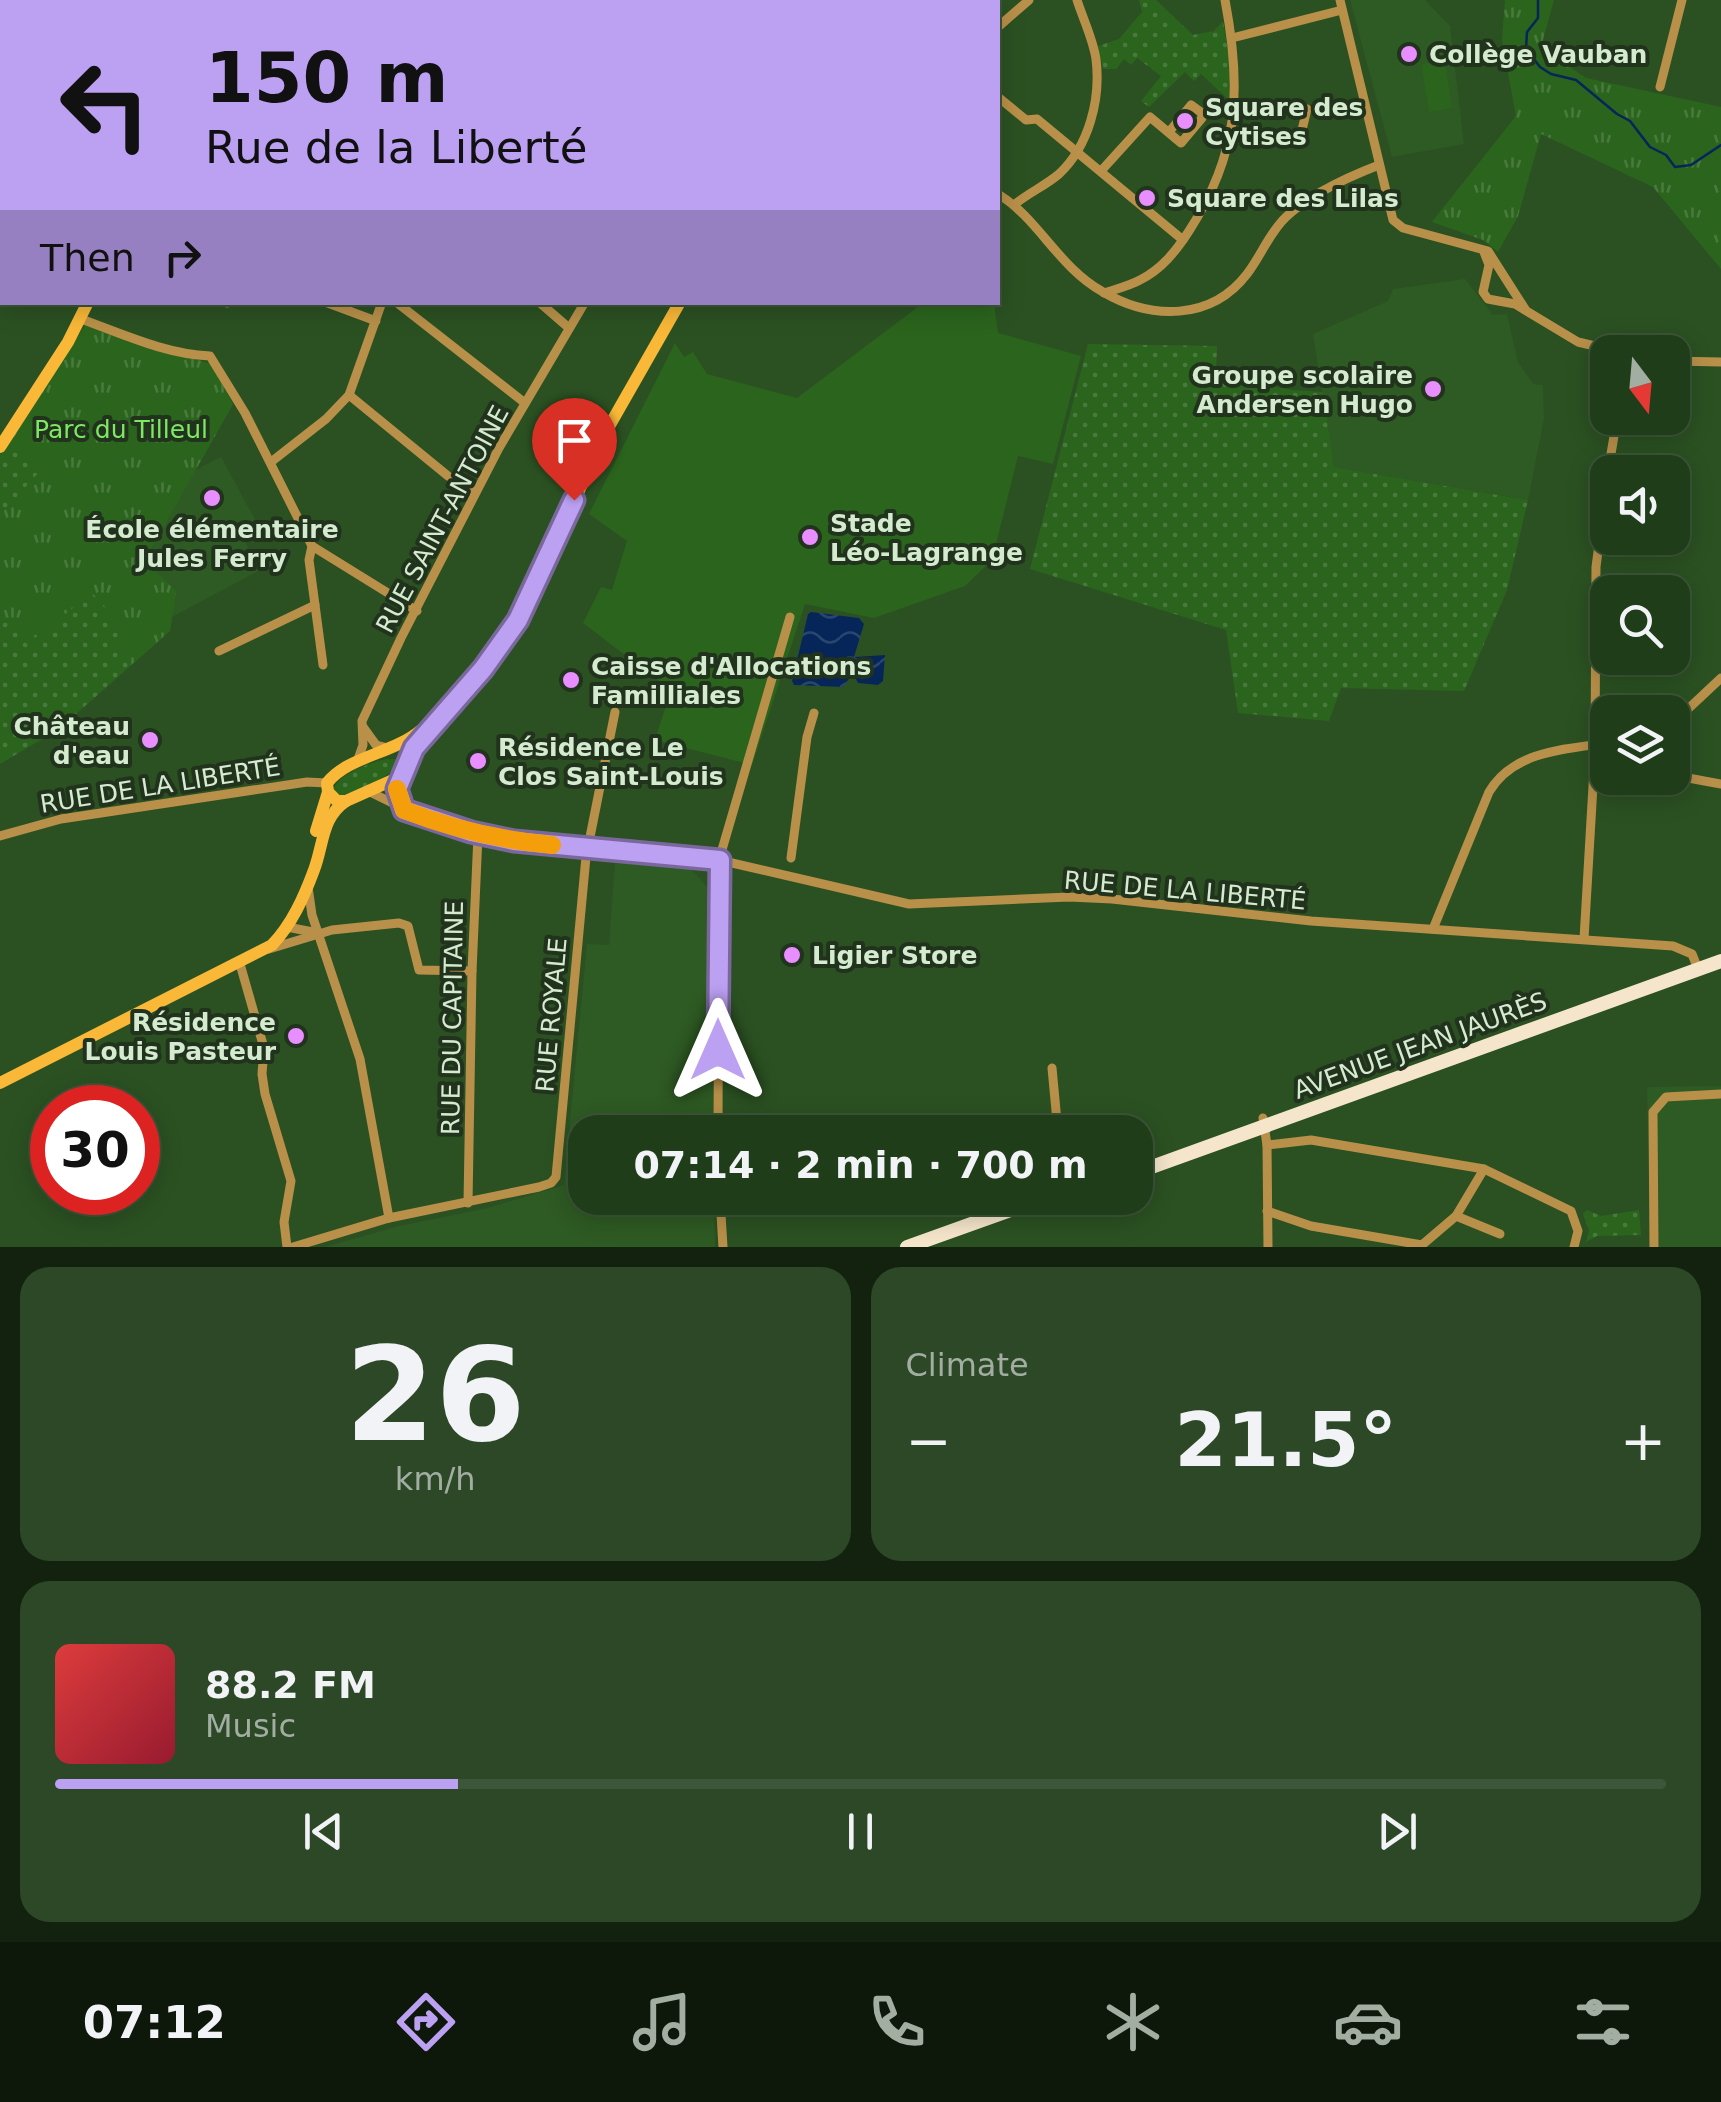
<!DOCTYPE html>
<html lang="en">
<head>
<meta charset="utf-8">
<style>
  body { margin:0; font-family:"DejaVu Sans",sans-serif; background:#2d4827; color:#f1f3f6; height:100vh; display:flex; flex-direction:column; font-size:38px; white-space:nowrap }
  * { box-sizing:border-box; margin:0 }
  p { font-size:32px; color:#a2aea2 }
  .icon { flex:none; width:55px; height:55px; fill:none; stroke:currentColor; stroke-width:2; stroke-linecap:round; stroke-linejoin:round }
  .map { position:relative; height:1247px; overflow:hidden }
  .details { display:flex; flex-direction:column; gap:20px; padding:20px; background:#12220e; flex:1 }
  .details>* { flex:none }
  .top-card { position:absolute; left:0px; top:0px; width:1000px; height:305px; box-shadow:0 5px 25px #0003,0 0 0 2px #3d5639; background:#bca0f2; color:#111; overflow:hidden }
  .needle { width:65px; rotate:164deg }
  .controls { position:absolute; left:1590px; top:335px; display:grid; gap:20px }
  .controls a { display:grid; place-items:center; width:100px; height:100px; border-radius:20px; background:#203d1a; box-shadow:0 5px 25px #0003,0 0 0 2px #3d5639; font-size:50px }
  .speed { position:absolute; left:30px; top:1085px; display:flex; gap:20px; font-size:50px; font-weight:700; text-align:center }
  .speed>* { display:grid; place-content:center; width:130px; height:130px; border-radius:50%; background:#203d1a; box-shadow:0 5px 25px #0003,0 0 0 2px #3d5639; line-height:1 }
  .speed .limit { border:15px solid #d22; background:#fff; color:#111 }
  .pin { position:absolute; display:grid; place-items:center; width:85px; height:85px; color:#fff; margin:-102px -42px; border-radius:50% 50% 50% 0; rotate:-45deg; box-shadow:0 0 10px #0007 }
  .pin .icon { rotate:45deg }
  .me { position:absolute; width:110px; margin:-55px; rotate:0deg; stroke-linejoin:round; filter:drop-shadow(0 0 8px #0008) }
  .turn { display:flex; align-items:center; gap:35px; height:210px; padding:0 40px; font-size:45px }
  .turn .icon { width:130px; height:130px; stroke-width:2.5 }
  .turn b { display:block; font-size:70px; line-height:85px }
  .then { display:flex; align-items:center; height:95px; padding:0 40px; background:#0003; gap:20px; font-size:38px }
  .big { font-size:75px; font-weight:700; line-height:1.1 }
  .details .widget { flex:1; display:flex; flex-direction:column; justify-content:center; gap:15px; min-width:0; padding:0 35px; border-radius:30px; background:#2d4827 }
  .details .dial { align-items:center; gap:0 }
  .dial b { font-size:130px; line-height:1 }
  .song { display:flex; align-items:center; gap:30px }
  .cover { width:120px; height:120px; border-radius:15px; background:linear-gradient(135deg,hsl(0 70% 55%),hsl(350 70% 35%)) }
  .played { height:10px; border-radius:5px; background:linear-gradient(90deg,#bca0f2 25%,#3d5639 25%) }
  .keys { display:flex; justify-content:space-around; direction:ltr }
  .heat { display:flex; justify-content:space-between; align-items:center; font-size:55px; direction:ltr }
  .details .tiles { flex:1; display:grid; gap:20px; grid-template-columns:1fr 1fr }
  .widget:last-child { grid-column:span 2 }
  .trip { position:absolute; left:568px; top:1115px; width:585px; height:100px; border-radius:30px; background:#203d1a; box-shadow:0 5px 25px #0003,0 0 0 2px #3d5639; font-weight:700; line-height:100px; text-align:center }
  .tab-bar { display:flex; height:160px; justify-content:space-around; align-items:center; background:#0d180a; color:#a2aea2 }
  .tab-bar .icon { width:70px; height:70px }
  .tab-bar .on { color:#bca0f2 }
  .tab-bar b { font-size:45px; color:#f1f3f6 }
  .map>svg:first-child { display:block }
  .built { fill:#2e5a23 }
  .grass { fill:url(#grass-dots) }
  .park { fill:url(#park-tufts) }
  .pitch { fill:#2b641d }
  .water { fill:url(#water-waves) }
  .lines { fill:none; stroke-linecap:round; stroke-linejoin:round }
  .stream { stroke:#062659; stroke-width:2.5 }
  .street { stroke:#b99049; stroke-width:9 }
  .secondary { stroke:#f9b838; stroke-width:12 }
  .primary { stroke:#f5e5cb; stroke-width:14 }
  .route-casing { stroke:#7a689d; stroke-width:25 }
  .route { stroke:#bca0f2; stroke-width:18 }
  .slow { stroke:#f59e0b; stroke-width:18 }
  .poi-dot { fill:#e98efe; stroke:#21321d; stroke-width:4 }
  .labels { text-anchor:middle; stroke-width:8; stroke-linejoin:round; paint-order:stroke }
  .poi-label { font-size:25px; font-weight:bold; fill:#d5ebd0; stroke:#21321d; text-anchor:start }
  .park-label { font-size:25px; fill:#7ee864; stroke:#21321d }
  .street-label { font-size:25px; fill:#d5ebd0; stroke:#21321d }
</style>
</head>
<body>
<div class="map">
<svg width="1721" height="1247" viewBox="0 0 1721 1247">
  <defs>
    <pattern id="grass-dots" width="8" height="8" patternUnits="userSpaceOnUse" patternTransform="scale(2.5)"><rect width="8" height="8" fill="#2b641d"/><path d="M2 2h.1M6 6h.1" fill="none" stroke="#497a3d" stroke-width="1.8" stroke-linecap="round"/></pattern>
    <pattern id="park-tufts" width="24" height="20" patternUnits="userSpaceOnUse" patternTransform="scale(2.5)"><rect width="24" height="20" fill="#2b641d"/><path d="M3 7l-1-3M5 7V3M7 7l1-3M15 17l-1-3M17 17v-4M19 17l1-3" fill="none" stroke="#497a3d"/></pattern>
    <pattern id="water-waves" width="16" height="10" patternUnits="userSpaceOnUse" patternTransform="scale(2.5)"><rect width="16" height="10" fill="#062659"/><path d="M0 5q4-4 8 0t8 0" fill="none" stroke="#294670"/></pattern>
  </defs>
  <rect width="100%" height="100%" fill="#2b5122"/>
  <g class="built">
    <polygon points="1350,0 1425,0 1450,26 1464,144 1392,157"/>
    <polygon points="1465,279 1493,315 1507,314 1518,362 1533,384 1543,385 1544,419 1528,500 1334,467 1313,334 1388,301 1393,289"/>
    <polygon points="221,457 258,525 241,534 260,570 172,617 144,562 195,470"/>
    <polygon points="615,862 689,867 710,890 714,1132 585,1132 585,1198 714,1198 715,1247 325,1247 399,1226 488,1208 564,1185 587,944 609,945"/>
    <polygon points="1721,1086 1721,1247 1651,1247 1647,1087"/>
  </g>
  <g class="grass">
    <polygon points="1139,0 1156,0 1193,35 1214,31 1223,21 1230,64 1229,100 1201,74 1194,81 1185,72 1149,107 1141,101 1161,76 1137,58 1131,65 1124,59 1116,69 1103,69 1098,46 1119,39 1142,12"/>
    <polygon points="86,324 144,395 233,404 144,561 176,591 170,631 59,729 0,764 0,445 22,422"/>
    <polygon points="1088,344 1217,346 1216,374 1292,390 1323,392 1334,467 1528,500 1507,590 1464,691 1341,688 1329,721 1238,713 1226,630 1030,569"/>
    <path d="M386,759H395L398,766L375,784L340,796L333,789C342,772 368,764 386,759Z"/>
    <polygon points="1587,1210 1601,1216 1639,1210 1641,1235 1597,1236 1586,1242 1589,1230 1583,1214"/>
  </g>
  <g class="park">
    <polygon points="1505,0 1554,0 1541,47 1586,78 1721,107 1721,269 1653,187 1541,134 1518,216 1498,252 1483,240 1432,222 1516,116 1502,40"/>
    <polygon points="86,324 211,364 233,404 144,561 176,591 170,631 130,666 112,614 92,593 27,644 0,615 0,515 41,470 8,447"/>
  </g>
  <g class="pitch">
    <polygon points="1445,60 1452,108 1429,112 1421,64"/>
    <polygon points="923,303 994,303 998,333 1081,356 1053,464 1018,456 992,560 965,586 874,618 805,604 752,765 655,740 671,690 583,623 601,587 612,590 627,541 589,514 675,343 684,357 693,352 707,374 797,398"/>
  </g>
  <polygon class="water" points="811,612 859,618 864,624 854,657 885,655 883,681 878,685 858,683 853,673 843,687 794,685 792,681 808,614"/>
  <g class="lines">
    <polyline class="stream" points="1538,0 1538,18 1527,32 1526,49 1540,67 1551,74 1576,80 1617,114 1630,121 1650,147 1666,155 1675,167 1691,165 1721,145"/>
    <g class="street">
      <polyline points="359,0 362,2"/>
      <polyline points="1340,0 1393,220 1403,228 1488,251 1525,309"/>
      <polyline points="458,2 460,0"/>
      <polyline points="639,2 641,0"/>
      <polyline points="780,2 783,0"/>
      <polyline points="998,27 1029,0"/>
      <polyline points="1232,38 1342,10"/>
      <polyline points="1660,87 1682,0"/>
      <polyline points="998,97 1026,120 1037,119 1183,240"/>
      <path d="M1231,139C1256,140 1280,144 1302,130L1307,109"/>
      <polyline points="1101,171 1150,117 1181,143 1202,118 1202,113 1191,105 1169,132"/>
      <path d="M998,194C1039,219 1058,267 1103,292C1151,320 1211,321 1247,274C1261,256 1269,233 1286,217C1310,194 1348,177 1379,165"/>
      <path d="M1014,205C1028,193 1045,186 1059,174C1089,146 1101,99 1096,59C1093,39 1083,19 1077,0"/>
      <polyline points="1484,252 1489,265 1483,292 1488,299 1515,304 1578,342 1620,352"/>
      <path d="M1104,293C1116,289 1129,286 1140,280C1162,269 1176,251 1189,231C1239,154 1242,89 1225,0"/>
      <polyline points="325,302 376,321"/>
      <polyline points="396,302 525,403"/>
      <polyline points="539,302 569,328"/>
      <polyline points="227,303 227,302"/>
      <path d="M81,319C123,334 165,354 210,356L245,413L312,546L417,611"/>
      <polyline points="1672,361 1721,362"/>
      <polyline points="349,395 448,476 475,493"/>
      <polyline points="271,462 326,419 349,395 382,302"/>
      <polyline points="1608,472 1617,418"/>
      <polyline points="312,546 309,560 323,665"/>
      <polyline points="219,651 315,605"/>
      <polyline points="1672,724 1721,678"/>
      <polyline points="363,727 376,745 388,748"/>
      <polyline points="357,762 363,745 362,721 401,638 499,448 585,302"/>
      <polyline points="1672,775 1721,784"/>
      <polyline points="402,776 397,794 403,807"/>
      <polyline points="370,792 415,814 489,837 719,860 909,904 1069,897 1112,899 1311,921 1673,946 1692,954 1698,969"/>
      <polyline points="0,836 61,819 307,782 327,783"/>
      <polyline points="791,858 807,737 814,713"/>
      <polyline points="308,887 312,915 360,1059 389,1218"/>
      <polyline points="287,927 318,933"/>
      <path d="M1433,929L1489,792C1513,751 1565,749 1608,743"/>
      <polyline points="1584,939 1595,752 1596,567 1608,475"/>
      <polyline points="269,949 332,930 399,923 408,926 419,970 472,971"/>
      <polyline points="240,964 264,1048 262,1074 265,1094 291,1181 284,1222 287,1247"/>
      <polyline points="1052,1068 1058,1132"/>
      <polyline points="1263,1118 1267,1145 1268,1247"/>
      <polyline points="718,1132 719,860 790,617"/>
      <polyline points="1267,1145 1311,1140 1484,1169 1571,1211 1578,1231 1574,1247"/>
      <polyline points="720,1198 723,1247"/>
      <polyline points="468,1203 472,971 478,835"/>
      <polyline points="1267,1211 1311,1226 1422,1245 1456,1216 1484,1169"/>
      <polyline points="1456,1216 1500,1234"/>
      <polyline points="293,1247 389,1218 539,1187 551,1183 556,1177 586,857 615,712"/>
      <polyline points="1654,1247 1653,1112 1666,1097 1721,1094"/>
    </g>
    <g class="secondary">
      <polyline points="878,0 879,2"/>
      <polyline points="206,2 207,0"/>
      <polyline points="851,2 852,0"/>
      <polyline points="0,447 68,342 88,302"/>
      <polyline points="328,792 337,801 346,801 402,776 419,741 483,669 518,620 535,589 603,437 680,302"/>
      <path d="M316,831L328,792L327,783C348,756 393,754 421,730"/>
      <path d="M0,1083L272,945C292,924 304,897 314,870C324,844 321,818 346,801"/>
    </g>
    <g class="primary">
      <polyline points="1135,1173 1721,961"/>
      <polyline points="1038,1209 1068,1198"/>
      <polyline points="907,1247 1044,1198"/>
    </g>
  </g>
  <g class="lines">
    <defs>
      <polyline id="route" points="574,500 518,620 483,669 414,748 397,789 404,810 471,832 514,841 720,860 718,1050"/>
    </defs>
    <use href="#route" class="route-casing"/>
    <use href="#route" class="route"/>
    <path class="slow" d="M397,789L404,810C452,829 500,840 552,845"/>
  </g>
  <g class="poi-dot">
    <circle cx="1409" cy="54" r="10"/>
    <circle cx="1185" cy="121" r="10"/>
    <circle cx="1147" cy="198" r="10"/>
    <circle cx="1433" cy="389" r="10"/>
    <circle cx="212" cy="498" r="10"/>
    <circle cx="810" cy="537" r="10"/>
    <circle cx="571" cy="680" r="10"/>
    <circle cx="150" cy="740" r="10"/>
    <circle cx="478" cy="761" r="10"/>
    <circle cx="792" cy="955" r="10"/>
    <circle cx="296" cy="1036" r="10"/>
  </g>
  <g class="labels">
    <g class="poi-label">
      <text x="1429" y="63">Collège Vauban</text>
      <text x="1205" y="116">Square des<tspan x="1205" dy="29">Cytises</tspan></text>
      <text x="1167" y="207">Square des Lilas</text>
      <text x="1413" y="384" text-anchor="end">Groupe scolaire<tspan x="1413" dy="29">Andersen Hugo</tspan></text>
      <text x="830" y="532">Stade<tspan x="830" dy="29">Léo-Lagrange</tspan></text>
      <text x="212" y="538" text-anchor="middle">École élémentaire<tspan x="212" dy="29">Jules Ferry</tspan></text>
      <text x="591" y="675">Caisse d'Allocations<tspan x="591" dy="29">Familliales</tspan></text>
      <text x="130" y="735" text-anchor="end">Château<tspan x="130" dy="29">d'eau</tspan></text>
      <text x="498" y="756">Résidence Le<tspan x="498" dy="29">Clos Saint-Louis</tspan></text>
      <text x="812" y="964">Ligier Store</text>
      <text x="276" y="1031" text-anchor="end">Résidence<tspan x="276" dy="29">Louis Pasteur</tspan></text>
    </g>
    <g class="park-label">
      <text x="121" y="438">Parc du Tilleul</text>
    </g>
    <g class="street-label">
      <text transform="translate(442 519) rotate(-62)" y="9">RUE SAINT-ANTOINE</text>
      <text transform="translate(160 785) rotate(-9)" y="9">RUE DE LA LIBERTÉ</text>
      <text transform="translate(1185 890) rotate(5)" y="9">RUE DE LA LIBERTÉ</text>
      <text transform="translate(551 1015) rotate(-85)" y="9">RUE ROYALE</text>
      <text transform="translate(452 1018) rotate(-89)" y="9">RUE DU CAPITAINE</text>
      <text transform="translate(1420 1045) rotate(-20)" y="9">AVENUE JEAN JAURÈS</text>
    </g>
  </g>
</svg>
<div class="controls">
<a><svg class="needle" viewBox="-14 -14 28 28"><path d="M0-13l5 13h-10z" fill="#e53935"/><path d="M0 13l5-13h-10z" fill="#a2aea2"/></svg></a>
<a><svg class="icon" aria-label="sound" viewBox="0 0 24 24"><path d="M4 9h4l5-4v14l-5-4H4zM17 9q2 3 0 6"/></svg></a>
<a><svg class="icon" aria-label="search" viewBox="0 0 24 24"><circle cx="10" cy="10" r="6"/><path d="M15 15l6 6"/></svg></a>
<a><svg class="icon" aria-label="layers" viewBox="0 0 24 24"><path d="M12 4l9 5-9 5-9-5zM3 14l9 5 9-5"/></svg></a>
</div>
<div class="speed"><div class="limit">30</div></div>
<div class="pin" style="left:574px;top:500px;background:#d93025"><svg class="icon" aria-label="arrive" viewBox="0 0 24 24"><path d="M6 21V4h12l-3 4 3 4H6"/></svg></div>
<svg class="me" style="left:718px;top:1050px" viewBox="-20 -20 40 40"><path d="M0-17L14 15 0 8-14 15z" fill="#bca0f2" stroke="#fff" stroke-width="4"/></svg>
<div class="trip">07:14 · 2 min · 700 m</div>
<div class="top-card">
<div class="turn"><svg class="icon" aria-label="left" viewBox="0 0 24 24"><path d="M17 20v-9H6M10 6l-5 5 5 5"/></svg><div><b>150 m</b>Rue de la Liberté</div></div>
<div class="then">Then<svg class="icon" aria-label="right" viewBox="0 0 24 24"><path d="M7 20v-9h11M14 6l5 5-5 5"/></svg></div>
</div>
</div>
<section class="details">
<div class="tiles">
<div class="widget dial"><b>26</b><p>km/h</p></div>
<div class="widget"><p>Climate</p>
<div class="heat"><a>−</a><b class="big">21.5°</b><a>+</a></div>
</div>
<div class="widget">
<div class="song"><i class="cover"></i><div><b>88.2 FM</b><p>Music</p></div></div>
<div class="played"></div>
<div class="keys"><svg class="icon" aria-label="previous" viewBox="0 0 24 24"><path d="M18 5L8 12l10 7zM5 5v14"/></svg><svg class="icon" aria-label="pause" viewBox="0 0 24 24"><path d="M8 5v14M16 5v14"/></svg><svg class="icon" aria-label="next" viewBox="0 0 24 24"><path d="M6 5l10 7-10 7zM19 5v14"/></svg></div>
</div>
</div>
</section>
<nav class="tab-bar">
<b>07:12</b>
<svg class="icon on" aria-label="directions" viewBox="0 0 24 24"><path d="M12 3l9 9-9 9-9-9zM9 14v-3h6M13 9l2 2-2 2"/></svg>
<svg class="icon" aria-label="music" viewBox="0 0 24 24"><path d="M9 18V5l10-2v13"/><circle cx="6" cy="18" r="3"/><circle cx="16" cy="16" r="3"/></svg>
<svg class="icon" aria-label="phone" viewBox="0 0 24 24"><path d="M5 4h4l2 5-3 2q2 4 5 5l2-3 5 2v4C11 20 4 13 5 4z"/></svg>
<svg class="icon" aria-label="climate" viewBox="0 0 24 24"><path d="M12 3v18M4 7l16 10M4 17L20 7"/></svg>
<svg class="icon" aria-label="car" viewBox="0 0 24 24"><path d="M5 17H2v-5l4-1 3-4h7l3 4 3 1v5h-3M9 17h6M6 11h13"/><circle cx="7" cy="17" r="2"/><circle cx="17" cy="17" r="2"/></svg>
<svg class="icon" aria-label="filters" viewBox="0 0 24 24"><path d="M4 7h16M4 17h16"/><circle cx="9" cy="7" r="2"/><circle cx="15" cy="17" r="2"/></svg>
</nav>
</body>
</html>
